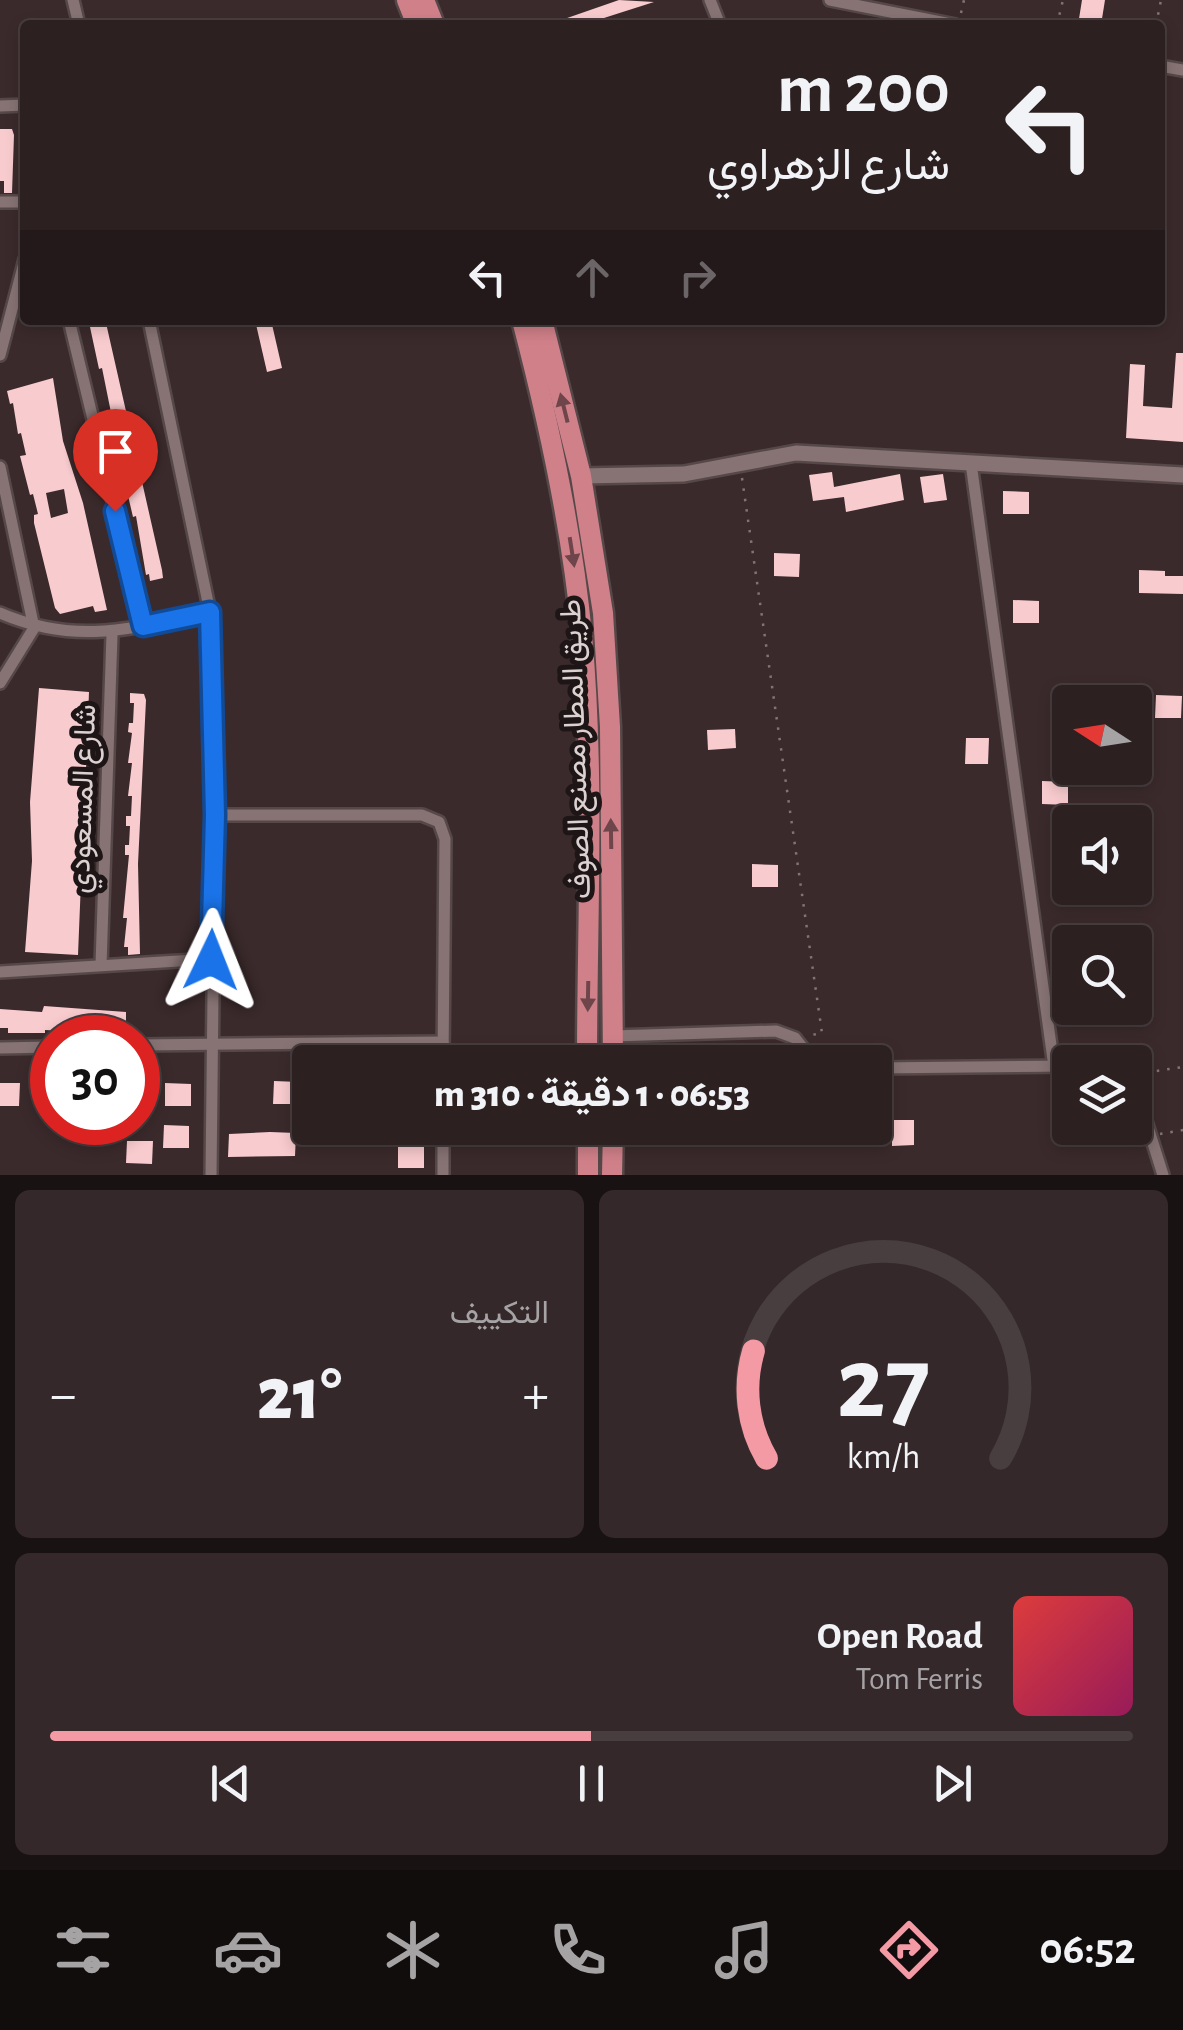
<!DOCTYPE html>
<html lang="ar">
<head>
<meta charset="utf-8">
<style>
  body { margin:0; font-family:"Alegreya Sans",Vazirmatn,sans-serif; background:#34282a; color:#f1f3f6; direction:rtl; height:100vh; display:flex; flex-direction:column; font-size:38px; white-space:nowrap }
  * { box-sizing:border-box; margin:0 }
  p { font-size:32px; color:#a6a3a5 }
  .icon { flex:none; width:55px; height:55px; fill:none; stroke:currentColor; stroke-width:2; stroke-linecap:round; stroke-linejoin:round }
  .map { position:relative; height:1175px; overflow:hidden; direction:ltr }
  .details { display:flex; flex-direction:column; gap:15px; padding:15px; background:#181212; flex:1 }
  .details>* { flex:none }
  .hud { position:absolute; left:20px; top:20px; width:1145px; height:305px; border-radius:10px; box-shadow:0 5px 15px #0003,0 0 0 2px #483e3f; direction:rtl; background:#2c2021; color:#f1f3f6; overflow:hidden }
  .needle { width:65px; rotate:282deg }
  .buttons { position:absolute; left:1052px; top:685px; display:grid; gap:20px }
  .buttons a { display:grid; place-items:center; width:100px; height:100px; border-radius:10px; background:#2c2021; box-shadow:0 5px 15px #0003,0 0 0 2px #483e3f; font-size:50px }
  .speed { position:absolute; left:30px; top:1015px; display:flex; gap:20px; font-size:50px; font-weight:700; text-align:center }
  .speed>* { display:grid; place-content:center; width:130px; height:130px; border-radius:50%; background:#2c2021; box-shadow:0 5px 15px #0003,0 0 0 2px #483e3f; line-height:1 }
  .speed .limit { border:15px solid #d22; background:#fff; color:#111 }
  .pin { position:absolute; display:grid; place-items:center; width:85px; height:85px; color:#fff; margin:-102px -42px; border-radius:50% 50% 50% 0; rotate:-45deg; box-shadow:0 0 10px #0007 }
  .pin .icon { rotate:45deg }
  .me { position:absolute; width:110px; margin:-55px; rotate:2deg; stroke-linejoin:round; filter:drop-shadow(0 0 8px #0008) }
  .turn { display:flex; align-items:center; gap:35px; height:210px; padding:0 50px; font-size:45px }
  .turn .icon { width:130px; height:130px; stroke-width:2.5 }
  .turn b { display:block; font-size:70px; line-height:85px }
  .lanes { display:flex; align-items:center; height:95px; padding:0 50px; background:#0003; justify-content:center; gap:50px; direction:ltr }
  .lanes .off { opacity:.35 }
  .big { font-size:75px; font-weight:800; line-height:1.1 }
  .details .card { flex:1; display:flex; flex-direction:column; justify-content:center; gap:15px; min-width:0; padding:0 35px; border-radius:15px; background:#34282a }
  .details .dial { align-items:center; gap:0 }
  .dial svg { height:260px; overflow:visible; fill:none; stroke:#483e3f; stroke-width:7; stroke-linecap:round; text-anchor:middle }
  .dial text { fill:#f1f3f6; stroke:none }
  .song { display:flex; align-items:center; gap:30px }
  .cover { width:120px; height:120px; border-radius:15px; background:linear-gradient(135deg,hsl(0 70% 55%),hsl(330 70% 35%)) }
  .played { height:10px; border-radius:5px; background:linear-gradient(90deg,#f49aa4 50%,#483e3f 50%) }
  .keys { display:flex; justify-content:space-around; direction:ltr }
  .heat { display:flex; justify-content:space-between; align-items:center; font-size:55px; direction:ltr }
  .details .tiles { flex:1; display:grid; gap:15px; grid-template-columns:1fr 1fr }
  .card:last-child { grid-column:span 2 }
  .trip { position:absolute; left:292px; top:1045px; width:600px; height:100px; border-radius:10px; background:#2c2021; box-shadow:0 5px 15px #0003,0 0 0 2px #483e3f; font-weight:800; line-height:100px; text-align:center; direction:rtl }
  .tabs { display:flex; height:160px; justify-content:space-around; align-items:center; background:#120d0d; color:#a6a3a5 }
  .tabs .icon { width:70px; height:70px }
  .tabs .current { color:#f49aa4 }
  .tabs b { font-size:45px; color:#f1f3f6 }
  .map>svg:first-child { display:block }
  .building { fill:#f8cbce; fill-rule:evenodd }
  .lines { fill:none; stroke-linecap:round; stroke-linejoin:round }
  .minor-casing { stroke:#564849; stroke-width:16 }
  .tertiary-casing { stroke:#564849; stroke-width:20 }
  .trunk-casing { stroke:#564849; stroke-width:25 }
  .path { stroke:#827475; stroke-width:2.5; stroke-dasharray:2.5 8; stroke-linecap:butt }
  .minor { stroke:#877374; stroke-width:11 }
  .tertiary { stroke:#877374; stroke-width:15 }
  .trunk { stroke:#d08089; stroke-width:20 }
  .oneway { fill:#6e454a }
  .route-casing { stroke:#114b97; stroke-width:25 }
  .route { stroke:#1a73e8; stroke-width:18 }
  .labels { text-anchor:middle; stroke-width:10; stroke-linejoin:round; paint-order:stroke }
  .street-label { font-size:30px; fill:#dcd1d1; stroke:#1d1516 }
</style>
</head>
<body>
<div class="map">
<svg width="1183" height="1175" viewBox="0 0 1183 1175">
  <rect width="100%" height="100%" fill="#3b2a2c"/>
  <g class="building">
    <polygon points="619,0 654,2 582,25 547,25"/>
    <polygon points="1082,0 1105,0 1101,25 1078,25"/>
    <polygon points="0,129 12,129 14,135 12,193 4,193 4,181 0,181"/>
    <polygon points="255,320 271,320 282,368 267,372"/>
    <polygon points="106,323 162,570 163,578 150,581 149,574 146,575 136,516 133,517 126,487 102,368 99,369 90,327"/>
    <polygon points="1176,353 1183,353 1183,442 1126,438 1130,364 1145,365 1143,406 1172,408"/>
    <path d="M53,378L63,441L83,503L107,610L95,612L93,606L60,614L55,608L34,523V515L38,514L33,494L30,495L20,456L26,455L21,433L18,434L13,403L10,404L7,391ZM64,489L68,513L51,518L46,493Z"/>
    <polygon points="832,472 834,487 900,474 904,500 846,512 844,497 813,501 809,475"/>
    <polygon points="943,474 947,500 924,503 920,477"/>
    <polygon points="1003,491 1029,492 1029,514 1003,514"/>
    <polygon points="774,553 800,554 799,577 774,576"/>
    <polygon points="1139,570 1165,571 1165,576 1183,576 1183,594 1139,593"/>
    <polygon points="1013,600 1039,601 1039,623 1013,623"/>
    <polygon points="39,688 89,692 86,769 90,770 89,783 83,832 78,955 25,952 32,861 30,802"/>
    <polygon points="130,693 144,694 146,700 138,864 140,954 128,955 128,947 124,947 127,918 123,918 129,855 125,855 125,845 129,845 130,826 126,826 126,816 131,816 132,796 128,796 132,763 128,763 132,733 128,732 129,723 133,723 134,703 130,703"/>
    <polygon points="1156,695 1182,696 1181,718 1155,718"/>
    <polygon points="735,729 736,748 708,750 707,730"/>
    <polygon points="966,738 989,738 988,764 965,764"/>
    <polygon points="1042,781 1068,782 1068,805 1042,804"/>
    <polygon points="752,864 778,865 778,887 752,887"/>
    <polygon points="44,1006 126,1012 126,1034 45,1030 45,1033 8,1033 8,1028 0,1028 0,1009 42,1012"/>
    <polygon points="274,1081 299,1082 299,1104 273,1104"/>
    <polygon points="0,1083 20,1083 19,1106 0,1106"/>
    <polygon points="165,1083 191,1084 191,1106 165,1106"/>
    <polygon points="892,1120 914,1120 914,1145 892,1146"/>
    <polygon points="164,1125 189,1126 189,1148 163,1148"/>
    <polygon points="270,1132 296,1133 295,1156 228,1157 229,1134"/>
    <polygon points="127,1141 153,1141 152,1164 126,1163"/>
    <rect x="398" y="1145" width="26" height="23"/>
  </g>
  <g class="lines">
    <defs>
      <g id="minor">
        <polyline points="73,0 79,25"/>
        <polyline points="710,0 720,25"/>
        <polyline points="830,0 956,25"/>
        <polyline points="1160,66 1183,70"/>
        <polyline points="0,106 25,105"/>
        <polyline points="0,202 25,202"/>
        <polyline points="69,320 143,626"/>
        <polyline points="149,320 210,612 215,815 211,1175"/>
        <polyline points="0,355 25,259"/>
        <polyline points="971,463 1054,1067"/>
        <polyline points="0,467 34,628 0,683"/>
        <path d="M0,613C77,646 133,628 210,612"/>
        <polyline points="215,815 422,815 439,822 445,839 443,1062"/>
        <polyline points="101,965 112,634"/>
        <polyline points="0,972 211,959"/>
        <polyline points="613,1036 776,1031 795,1038 814,1062"/>
        <polyline points="138,1045 443,1042"/>
        <polyline points="0,1048 52,1047"/>
        <polyline points="875,1068 1070,1066"/>
        <polyline points="1135,1086 1163,1175"/>
        <polyline points="443,1175 443,1128"/>
      </g>
      <polyline id="tertiary" points="581,476 684,474 796,453 1183,475"/>
      <g id="trunk">
        <polyline points="407,0 417,25"/>
        <polyline points="424,0 434,25"/>
        <path d="M522,320C549,423 572,529 582,635C595,777 587,920 587,1062"/>
        <polyline points="542,320 581,476 603,613 610,727 613,1062"/>
        <polyline points="588,1128 588,1175"/>
        <polyline points="612,1175 613,1128"/>
      </g>
    </defs>
    <use href="#minor" class="minor-casing"/>
    <use href="#tertiary" class="tertiary-casing"/>
    <use href="#trunk" class="trunk-casing"/>
    <g class="path">
      <polyline points="961,13 964,0"/>
      <polyline points="1057,25 1063,0"/>
      <polyline points="1156,25 1161,0"/>
      <polyline points="742,478 822,1033 806,1036"/>
      <polyline points="1136,1074 1183,1067"/>
      <polyline points="1160,1134 1183,1130"/>
    </g>
    <use href="#minor" class="minor"/>
    <use href="#tertiary" class="tertiary"/>
    <use href="#trunk" class="trunk"/>
  </g>
  <defs><path id="oneway-solid" d="M-6-.8H1V-3.2L6.5 0L1 3.2V.8H-6Z" transform="scale(2.5)"/></defs>
  <g class="oneway">
    <use href="#oneway-solid" transform="translate(564 408) rotate(-104)"/>
    <use href="#oneway-solid" transform="translate(572 552) rotate(81)"/>
    <use href="#oneway-solid" transform="translate(611 834) rotate(-91)"/>
    <use href="#oneway-solid" transform="translate(588 996) rotate(91)"/>
  </g>
  <g class="lines">
    <defs>
      <polyline id="route" points="115,511 143,626 210,612 215,815 211,960"/>
    </defs>
    <use href="#route" class="route-casing"/>
    <use href="#route" class="route"/>
  </g>
  <g class="labels">
    <g class="street-label">
      <text transform="translate(575 749) rotate(-92)" y="10">طريق المطار مصنع الصوف</text>
      <text transform="translate(82 799) rotate(-88)" y="10">شارع المسعودي</text>
    </g>
  </g>
</svg>
<div class="buttons">
<a><svg class="needle" viewBox="-14 -14 28 28"><path d="M0-13l5 13h-10z" fill="#e53935"/><path d="M0 13l5-13h-10z" fill="#a6a3a5"/></svg></a>
<a><svg class="icon" aria-label="sound" viewBox="0 0 24 24"><path d="M4 9h4l5-4v14l-5-4H4zM17 9q2 3 0 6"/></svg></a>
<a><svg class="icon" aria-label="search" viewBox="0 0 24 24"><circle cx="10" cy="10" r="6"/><path d="M15 15l6 6"/></svg></a>
<a><svg class="icon" aria-label="layers" viewBox="0 0 24 24"><path d="M12 4l9 5-9 5-9-5zM3 14l9 5 9-5"/></svg></a>
</div>
<div class="speed"><div class="limit">30</div></div>
<div class="pin" style="left:115px;top:511px;background:#d93025"><svg class="icon" aria-label="arrive" viewBox="0 0 24 24"><path d="M6 21V4h12l-3 4 3 4H6"/></svg></div>
<svg class="me" style="left:211px;top:960px" viewBox="-20 -20 40 40"><path d="M0-17L14 15 0 8-14 15z" fill="#1a73e8" stroke="#fff" stroke-width="4"/></svg>
<div class="trip">06:53 · 1 دقيقة · 310 m</div>
<div class="hud">
<div class="turn"><svg class="icon" aria-label="left" viewBox="0 0 24 24"><path d="M17 20v-9H6M10 6l-5 5 5 5"/></svg><div><b>200 m</b>شارع الزهراوي</div></div>
<div class="lanes"><svg class="icon" aria-label="left" viewBox="0 0 24 24"><path d="M17 20v-9H6M10 6l-5 5 5 5"/></svg><svg class="icon off" aria-label="ahead" viewBox="0 0 24 24"><path d="M12 20V5M6 11l6-6 6 6"/></svg><svg class="icon off" aria-label="right" viewBox="0 0 24 24"><path d="M7 20v-9h11M14 6l5 5-5 5"/></svg></div>
</div>
</div>
<section class="details">
<div class="tiles">
<div class="card dial"><svg viewBox="0 0 100 80">
<path d="M14 69A42 42 0 1 1 86 69"/>
<path d="M14 69A42 42 0 0 1 10 36" stroke="#f49aa4"/>
<text x="50" y="56" font-size="32" font-weight="700">27</text>
<text x="50" y="72" font-size="11">km/h</text>
</svg></div>
<div class="card"><p>التكييف</p>
<div class="heat"><a>−</a><b class="big">21°</b><a>+</a></div>
</div>
<div class="card">
<div class="song"><i class="cover"></i><div><b>Open Road</b><p>Tom Ferris</p></div></div>
<div class="played"></div>
<div class="keys"><svg class="icon" aria-label="previous" viewBox="0 0 24 24"><path d="M18 5L8 12l10 7zM5 5v14"/></svg><svg class="icon" aria-label="pause" viewBox="0 0 24 24"><path d="M8 5v14M16 5v14"/></svg><svg class="icon" aria-label="next" viewBox="0 0 24 24"><path d="M6 5l10 7-10 7zM19 5v14"/></svg></div>
</div>
</div>
</section>
<nav class="tabs">
<b>06:52</b>
<svg class="icon current" aria-label="directions" viewBox="0 0 24 24"><path d="M12 3l9 9-9 9-9-9zM9 14v-3h6M13 9l2 2-2 2"/></svg>
<svg class="icon" aria-label="music" viewBox="0 0 24 24"><path d="M9 18V5l10-2v13"/><circle cx="6" cy="18" r="3"/><circle cx="16" cy="16" r="3"/></svg>
<svg class="icon" aria-label="phone" viewBox="0 0 24 24"><path d="M5 4h4l2 5-3 2q2 4 5 5l2-3 5 2v4C11 20 4 13 5 4z"/></svg>
<svg class="icon" aria-label="climate" viewBox="0 0 24 24"><path d="M12 3v18M4 7l16 10M4 17L20 7"/></svg>
<svg class="icon" aria-label="car" viewBox="0 0 24 24"><path d="M5 17H2v-5l4-1 3-4h7l3 4 3 1v5h-3M9 17h6M6 11h13"/><circle cx="7" cy="17" r="2"/><circle cx="17" cy="17" r="2"/></svg>
<svg class="icon" aria-label="filters" viewBox="0 0 24 24"><path d="M4 7h16M4 17h16"/><circle cx="9" cy="7" r="2"/><circle cx="15" cy="17" r="2"/></svg>
</nav>
</body>
</html>
